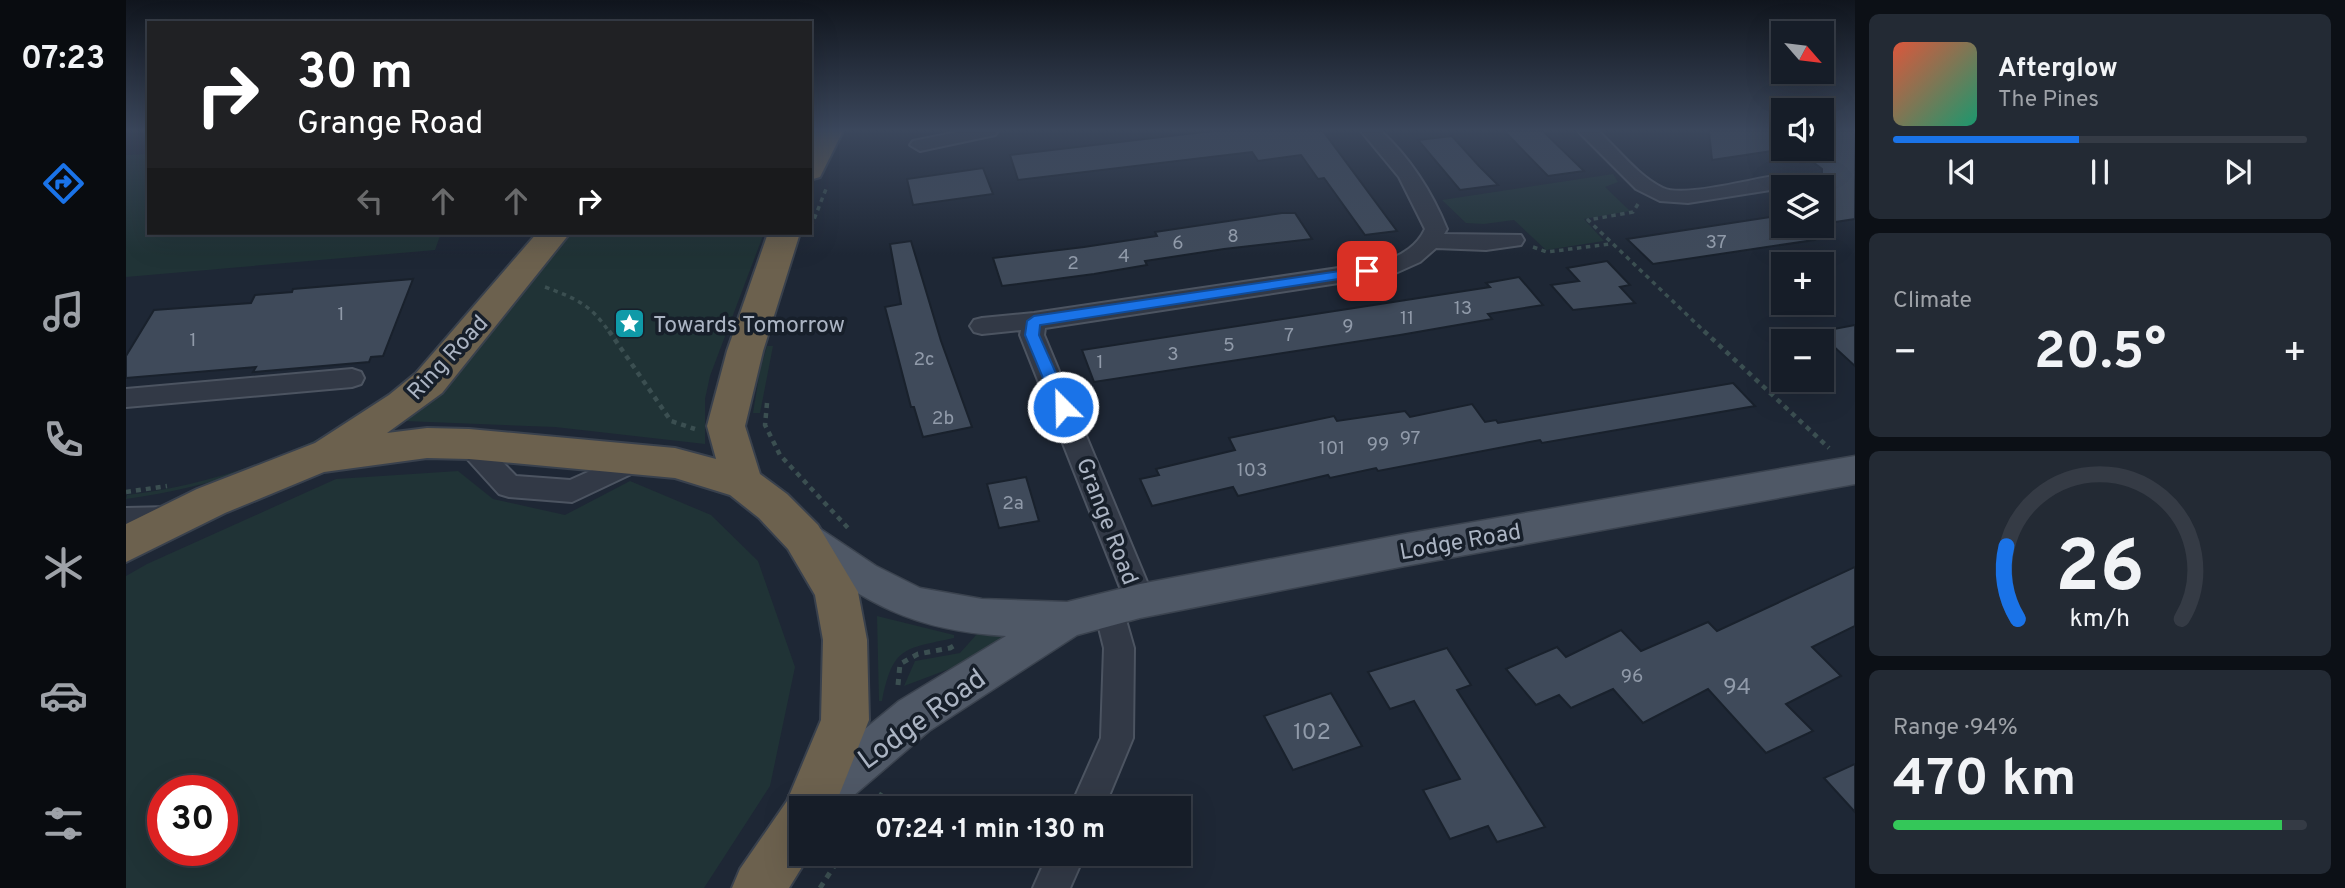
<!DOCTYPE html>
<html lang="en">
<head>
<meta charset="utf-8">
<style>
  body { margin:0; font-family:Overpass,sans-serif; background:#232a34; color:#f1f3f6; height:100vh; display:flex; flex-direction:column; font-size:26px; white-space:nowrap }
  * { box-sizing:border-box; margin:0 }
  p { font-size:23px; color:#9ea2a8 }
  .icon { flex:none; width:38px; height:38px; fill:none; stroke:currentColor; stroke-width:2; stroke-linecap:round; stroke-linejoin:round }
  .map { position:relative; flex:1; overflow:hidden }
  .details { display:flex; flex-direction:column; gap:14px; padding:14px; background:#0c1016; width:490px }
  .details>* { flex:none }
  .hud { position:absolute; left:21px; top:21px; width:665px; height:214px; border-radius:0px; box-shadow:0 7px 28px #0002,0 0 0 2px #353b45; background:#202124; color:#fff; overflow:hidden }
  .needle { width:46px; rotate:118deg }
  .tools { position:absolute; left:1645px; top:21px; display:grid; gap:14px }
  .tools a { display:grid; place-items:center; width:63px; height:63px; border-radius:0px; background:#161d28; box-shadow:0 7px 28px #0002,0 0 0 2px #353b45; font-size:35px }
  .speed { position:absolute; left:21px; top:775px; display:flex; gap:14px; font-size:35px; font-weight:700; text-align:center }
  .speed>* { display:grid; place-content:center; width:91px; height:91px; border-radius:50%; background:#161d28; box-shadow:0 7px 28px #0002,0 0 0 2px #353b45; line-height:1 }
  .speed .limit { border:10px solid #d22; background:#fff; color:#111 }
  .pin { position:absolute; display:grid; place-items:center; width:60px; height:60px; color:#fff; margin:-30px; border-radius:14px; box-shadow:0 4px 10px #0006 }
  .me { position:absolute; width:77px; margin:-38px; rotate:337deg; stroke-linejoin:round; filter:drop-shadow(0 0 5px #0008) }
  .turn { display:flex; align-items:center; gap:24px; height:147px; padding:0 35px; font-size:32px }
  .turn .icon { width:91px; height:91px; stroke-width:2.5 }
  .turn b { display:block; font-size:49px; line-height:60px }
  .lanes { display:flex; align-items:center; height:66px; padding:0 35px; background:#0003; justify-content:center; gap:35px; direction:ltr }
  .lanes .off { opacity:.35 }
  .big { font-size:52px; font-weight:700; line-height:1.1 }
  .details .tile { flex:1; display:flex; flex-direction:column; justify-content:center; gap:10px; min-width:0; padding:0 24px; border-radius:10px; background:#232a34 }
  .details .dial { align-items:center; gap:0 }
  .dial svg { height:182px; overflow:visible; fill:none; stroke:#353b45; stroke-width:7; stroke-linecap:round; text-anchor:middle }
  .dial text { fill:#f1f3f6; stroke:none }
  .song { display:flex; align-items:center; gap:21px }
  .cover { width:84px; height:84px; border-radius:10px; background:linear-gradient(135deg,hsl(10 70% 55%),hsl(160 70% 35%)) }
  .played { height:7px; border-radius:4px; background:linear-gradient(90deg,#1a73e8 45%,#353b45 45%) }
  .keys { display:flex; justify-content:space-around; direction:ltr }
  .heat { display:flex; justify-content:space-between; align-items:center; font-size:38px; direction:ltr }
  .charge { height:10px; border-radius:5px; background:linear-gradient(90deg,#34c759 94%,#353b45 0) }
  .trip { position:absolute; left:663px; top:796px; width:402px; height:70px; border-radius:0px; background:#161d28; box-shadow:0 7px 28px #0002,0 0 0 2px #353b45; font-weight:700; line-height:70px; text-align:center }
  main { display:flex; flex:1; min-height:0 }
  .dock { display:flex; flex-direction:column; width:126px; justify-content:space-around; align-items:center; background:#090c10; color:#9ea2a8 }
  .dock .icon { width:49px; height:49px }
  .dock .current { color:#1a73e8 }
  .dock b { font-size:32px; color:#f1f3f6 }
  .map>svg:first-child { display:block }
  .green { fill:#203336; fill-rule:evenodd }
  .building { fill:#3f4a5a; stroke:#19212c; stroke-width:2 }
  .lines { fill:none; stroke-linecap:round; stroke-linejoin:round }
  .minor-casing { stroke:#4c5461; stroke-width:4 }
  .major-casing { stroke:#3b434f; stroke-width:3 }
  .highway-casing { stroke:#39414d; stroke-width:4 }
  .path-far2 { stroke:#3b4f51; stroke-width:3.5; stroke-dasharray:4.5 4.5; stroke-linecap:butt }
  .path-far1 { stroke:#3b4f51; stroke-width:4.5; stroke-dasharray:5 5; stroke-linecap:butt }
  .path { stroke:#3b4f51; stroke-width:5; stroke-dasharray:6 6; stroke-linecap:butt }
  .minor { fill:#323946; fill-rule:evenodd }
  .major { fill:#4f5866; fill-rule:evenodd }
  .highway { fill:#6c614e; fill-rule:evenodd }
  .route { fill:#1a73e8; stroke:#114b97; stroke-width:2 }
  .labels { text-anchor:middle; stroke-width:7; stroke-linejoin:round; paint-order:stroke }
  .number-label { font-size:19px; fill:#909aa9 }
  .poi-label { font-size:23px; fill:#abb4c3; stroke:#171f2a; text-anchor:start }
  .street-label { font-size:23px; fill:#abb4c3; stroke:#171f2a }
  .near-number-label { font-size:23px; fill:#909aa9 }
  .near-street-label { font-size:28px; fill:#abb4c3; stroke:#171f2a }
</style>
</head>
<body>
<main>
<nav class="dock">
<b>07:23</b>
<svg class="icon current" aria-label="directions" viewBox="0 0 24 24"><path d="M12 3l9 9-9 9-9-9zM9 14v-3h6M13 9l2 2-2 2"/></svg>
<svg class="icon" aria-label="music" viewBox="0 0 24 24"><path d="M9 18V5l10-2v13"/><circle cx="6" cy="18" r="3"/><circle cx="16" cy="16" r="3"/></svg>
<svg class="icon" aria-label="phone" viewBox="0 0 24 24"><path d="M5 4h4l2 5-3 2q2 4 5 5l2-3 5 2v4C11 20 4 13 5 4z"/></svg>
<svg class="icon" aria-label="climate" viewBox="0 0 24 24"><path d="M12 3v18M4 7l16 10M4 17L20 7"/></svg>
<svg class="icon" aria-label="car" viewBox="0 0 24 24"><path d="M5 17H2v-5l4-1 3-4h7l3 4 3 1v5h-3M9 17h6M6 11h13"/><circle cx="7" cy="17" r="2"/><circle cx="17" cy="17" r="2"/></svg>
<svg class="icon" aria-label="filters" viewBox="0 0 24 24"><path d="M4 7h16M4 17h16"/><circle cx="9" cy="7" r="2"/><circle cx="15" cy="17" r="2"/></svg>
</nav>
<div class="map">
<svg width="1729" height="888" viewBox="0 0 1729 888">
  <rect width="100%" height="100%" fill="#1e2735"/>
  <g class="green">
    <polygon points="23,154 23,233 315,233 309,250 0,277 0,155"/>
    <polygon points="1487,174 1492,182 1479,187 1504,211 1458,219 1478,241 1420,250 1388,220 1358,224 1340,223 1316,200"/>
    <polygon points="444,233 638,233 584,376 579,399 579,444 429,427 278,421 327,378"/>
    <path d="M366,283H370C353,304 336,324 319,345C310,356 302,368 291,377C211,446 103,485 0,499L1,495C96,484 220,440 291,373C320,346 342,314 366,283Z"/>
    <polygon points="641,346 647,346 634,413 627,413 634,370"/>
    <path d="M332,471L367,499L439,515L504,481L585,515L632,561L669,667L644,786L578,888H0V576L21,564L210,479ZM96,791V850H37V791Z"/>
    <path d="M751,616L828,635V638C778,649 767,646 756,701H753Z"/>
    <polygon points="908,628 847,660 778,686 789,661 834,653 851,634"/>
  </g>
  <g class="building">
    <polygon points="1086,131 1197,131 1271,231 1239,235 1198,178 1192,179 1175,155 1132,161 1126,152 892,180 884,155"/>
    <polygon points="1378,131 1417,131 1458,171 1422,176"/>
    <polygon points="1583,131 1657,131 1659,149 1586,160"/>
    <polygon points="1696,131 1729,131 1729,219 1696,224 1696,169 1670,149 1696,149"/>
    <polygon points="1326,136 1353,166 1372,185 1334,190 1292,140"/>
    <polygon points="857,168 867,194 787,205 781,179"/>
    <polygon points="1156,213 1169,213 1186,239 1098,249 1019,261 1021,265 968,274 876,286 867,258 958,247 1031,236 1029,232"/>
    <polygon points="1657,215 1657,226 1672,226 1688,240 1527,264 1501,239"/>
    <polygon points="785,241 815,341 846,427 797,437 788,407 785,407 759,307 775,304 764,244"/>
    <polygon points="1481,261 1504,285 1494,287 1509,303 1447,310 1425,285 1453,281 1441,268"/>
    <polygon points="1393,277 1417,305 1362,314 1366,319 1274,335 968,382 956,350 1364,287 1360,283"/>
    <polygon points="287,279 257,356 245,357 243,362 127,372 130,367 0,378 0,356 28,310 125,303 129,295 166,292 167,289"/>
    <polygon points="1729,325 1729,366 1692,332"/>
    <polygon points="1607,383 1629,406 1416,443 1414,440 1252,471 1250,468 1204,478 1202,475 1112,496 1107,487 1026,506 1014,479 1033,475 1030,469 1109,450 1103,438 1208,416 1211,421 1279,411 1284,417 1346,404 1359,422 1370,420 1372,423"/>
    <polygon points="900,477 913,521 873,528 861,484"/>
    <polygon points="1729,567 1729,626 1686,647 1715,676 1660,704 1687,731 1640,753 1582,689 1517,723 1487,689 1445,708 1433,695 1410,705 1380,669 1431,647 1440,657 1495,630 1515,651 1582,622 1591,631"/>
    <polygon points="1321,648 1345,685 1331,690 1419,827 1371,842 1362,826 1324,839 1297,790 1334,779 1288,701 1264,709 1242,672"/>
    <polygon points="1205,693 1236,746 1167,770 1138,716"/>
    <polygon points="1729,764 1729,812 1698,778"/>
  </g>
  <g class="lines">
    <defs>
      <g id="minor">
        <polygon points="836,131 872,131 869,135 794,151 784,145 787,141"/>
        <path d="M1235,131H1255C1284,158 1306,192 1321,229L1318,234L1395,235L1398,240L1395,245L1360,250L1310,248L1294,262L1265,275L919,328L918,335L1029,601L1025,610L1014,614L1003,610L894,335L895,330L856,334L848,332L844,326L848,320L856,318L908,313L1260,261C1277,254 1291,246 1299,229L1273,177Z"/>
        <path d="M1452,131H1472C1492,149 1512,176 1537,188C1558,198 1629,178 1655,175L1676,177L1679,181L1676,185L1562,203L1534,201L1510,189Z"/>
        <polygon points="226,369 235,372 238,378 235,384 226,387 0,407 0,389"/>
        <polygon points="343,434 352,437 390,476 444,480 511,450 520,453 524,460 520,467 446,502 383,497 373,494 334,451 330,444 334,437"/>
        <polygon points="44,507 54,511 58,519 54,527 44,531 0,532 0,508"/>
        <polygon points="983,595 994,599 1008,648 1007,738 978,808 944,808 975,738 978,648 968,608 972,599"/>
        <polygon points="922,854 959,854 944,888 907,888"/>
      </g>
      <path id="major" d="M1729,456V484L1279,566L1014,618L951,635L803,731L713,808H676V816L666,799L673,783L773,701L880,636C781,630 742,602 664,548L658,537L664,526L677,521L690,526L750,566L794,588L856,599L941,602L1014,584L1279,534Z"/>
      <g id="highway">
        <polygon points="689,131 717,131 694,177 684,180 684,140"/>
        <polygon points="411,233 444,233 316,393 261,433 301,428 343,429 549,448 590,459 581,426 601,351 642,233 674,233 637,351 619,426 634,474 661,494 692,525 732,592 741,640 743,720 708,808 676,808 676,854 684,854 663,888 606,888 614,869 661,801 695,720 697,640 689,595 662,549 633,518 604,495 549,478 343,459 301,458 198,472 99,513 0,562 0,524 71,489 189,443 263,395 290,373"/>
      </g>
    </defs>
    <use href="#minor" class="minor-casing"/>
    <use href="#major" class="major-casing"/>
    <use href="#highway" class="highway-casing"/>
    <g class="path-far2">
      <polyline points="1512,204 1507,212 1462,220 1580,333"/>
      <polyline points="685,227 700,189"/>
      <polyline points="1407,247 1421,252 1484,244"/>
      <path d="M419,287C451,299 464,304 484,333"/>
    </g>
    <g class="path-far1">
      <polyline points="483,331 545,421 569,429"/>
      <polyline points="1578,331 1703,448"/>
      <polyline points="641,403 639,425 654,455 722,528"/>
      <polyline points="0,492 41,486"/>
    </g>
    <g class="path">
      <polyline points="772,685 774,664 792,654 824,648 831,644"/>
      <polyline points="746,808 759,789"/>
      <polyline points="694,888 716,854"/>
    </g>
    <use href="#minor" class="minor"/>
    <use href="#major" class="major"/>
    <use href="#highway" class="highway"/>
  </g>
  <linearGradient id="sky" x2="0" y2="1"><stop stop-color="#10151d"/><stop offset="0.51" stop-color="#3b475c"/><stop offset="1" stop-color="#3b475c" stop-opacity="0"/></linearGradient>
  <rect width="1729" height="255" fill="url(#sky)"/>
  <polygon class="route" points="1241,267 1247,271 1245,274 914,325 913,335 945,407 937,413 929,407 899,335 901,321 908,316"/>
  <defs>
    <symbol id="sight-square" viewBox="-11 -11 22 22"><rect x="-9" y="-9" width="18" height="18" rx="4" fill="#0f9aa8" stroke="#171f2a"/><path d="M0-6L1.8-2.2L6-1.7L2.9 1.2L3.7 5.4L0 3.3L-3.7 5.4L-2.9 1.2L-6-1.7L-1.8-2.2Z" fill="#fff"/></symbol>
  </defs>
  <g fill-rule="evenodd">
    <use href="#sight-square" x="486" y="306" width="35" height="35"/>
  </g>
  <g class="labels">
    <g class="number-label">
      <text x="1107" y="242">8</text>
      <text x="1590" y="248">37</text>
      <text x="1052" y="249">6</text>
      <text x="998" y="262">4</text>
      <text x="947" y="269">2</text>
      <text x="1337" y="314">13</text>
      <text x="215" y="320">1</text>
      <text x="1281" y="324">11</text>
      <text x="1222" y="332">9</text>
      <text x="1163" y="341">7</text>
      <text x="67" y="346">1</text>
      <text x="1103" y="351">5</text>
      <text x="1047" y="360">3</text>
      <text x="798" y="365">2c</text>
      <text x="974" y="368">1</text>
      <text x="817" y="424">2b</text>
      <text x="1284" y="444">97</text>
      <text x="1252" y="450">99</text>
      <text x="1206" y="454">101</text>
      <text x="1126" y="476">103</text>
      <text x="887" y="509">2a</text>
      <text x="1506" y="682">96</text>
    </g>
    <g class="poi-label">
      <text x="527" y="332">Towards Tomorrow</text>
    </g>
    <g class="street-label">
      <text transform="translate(321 357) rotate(-47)" y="8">Ring Road</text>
      <text transform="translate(982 521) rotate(69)" y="8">Grange Road</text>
      <text transform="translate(1334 541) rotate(-10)" y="8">Lodge Road</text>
    </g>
    <g class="near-number-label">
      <text x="1611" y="694">94</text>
      <text x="1186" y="739">102</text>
    </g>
    <g class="near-street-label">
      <text transform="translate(795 718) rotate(-36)" y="10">Lodge Road</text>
    </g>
  </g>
</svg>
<div class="tools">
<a><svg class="needle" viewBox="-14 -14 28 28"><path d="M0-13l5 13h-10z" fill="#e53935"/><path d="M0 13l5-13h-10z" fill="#9ea2a8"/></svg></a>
<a><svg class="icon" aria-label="sound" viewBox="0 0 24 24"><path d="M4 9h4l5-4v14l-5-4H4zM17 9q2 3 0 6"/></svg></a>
<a><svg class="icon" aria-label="layers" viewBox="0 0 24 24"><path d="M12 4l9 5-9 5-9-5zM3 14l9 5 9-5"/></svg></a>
<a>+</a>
<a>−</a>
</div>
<div class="speed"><div class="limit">30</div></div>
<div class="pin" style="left:1241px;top:271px;background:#d93025"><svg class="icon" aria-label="arrive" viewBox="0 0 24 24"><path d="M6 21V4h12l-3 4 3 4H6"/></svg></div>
<svg class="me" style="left:937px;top:407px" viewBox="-20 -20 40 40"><circle r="17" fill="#1a73e8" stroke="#fff" stroke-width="3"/><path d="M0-11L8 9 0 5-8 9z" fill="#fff"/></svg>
<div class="trip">07:24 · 1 min · 130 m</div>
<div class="hud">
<div class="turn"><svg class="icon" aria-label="right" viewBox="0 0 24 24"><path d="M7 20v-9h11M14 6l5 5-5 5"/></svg><div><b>30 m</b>Grange Road</div></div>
<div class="lanes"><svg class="icon off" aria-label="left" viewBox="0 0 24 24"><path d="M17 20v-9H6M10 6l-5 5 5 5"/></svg><svg class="icon off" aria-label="ahead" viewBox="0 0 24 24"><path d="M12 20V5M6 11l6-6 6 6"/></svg><svg class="icon off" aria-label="ahead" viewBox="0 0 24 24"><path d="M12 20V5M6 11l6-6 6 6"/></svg><svg class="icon" aria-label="right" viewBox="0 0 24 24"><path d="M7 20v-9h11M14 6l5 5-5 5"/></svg></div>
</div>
</div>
<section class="details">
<div class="tile">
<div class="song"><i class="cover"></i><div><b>Afterglow</b><p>The Pines</p></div></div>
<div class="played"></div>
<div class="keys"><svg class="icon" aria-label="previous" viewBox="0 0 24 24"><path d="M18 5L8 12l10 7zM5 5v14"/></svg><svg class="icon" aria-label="pause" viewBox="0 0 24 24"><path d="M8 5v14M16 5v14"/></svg><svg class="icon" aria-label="next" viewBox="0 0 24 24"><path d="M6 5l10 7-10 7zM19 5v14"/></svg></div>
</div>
<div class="tile"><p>Climate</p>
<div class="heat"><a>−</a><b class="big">20.5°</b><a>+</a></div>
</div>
<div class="tile dial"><svg viewBox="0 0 100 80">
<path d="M14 69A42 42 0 1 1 86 69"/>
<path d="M14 69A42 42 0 0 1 9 37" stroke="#1a73e8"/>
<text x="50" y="56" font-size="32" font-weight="700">26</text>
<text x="50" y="72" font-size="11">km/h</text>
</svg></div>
<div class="tile"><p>Range · 94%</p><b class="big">470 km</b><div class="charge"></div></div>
</section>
</main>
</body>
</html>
